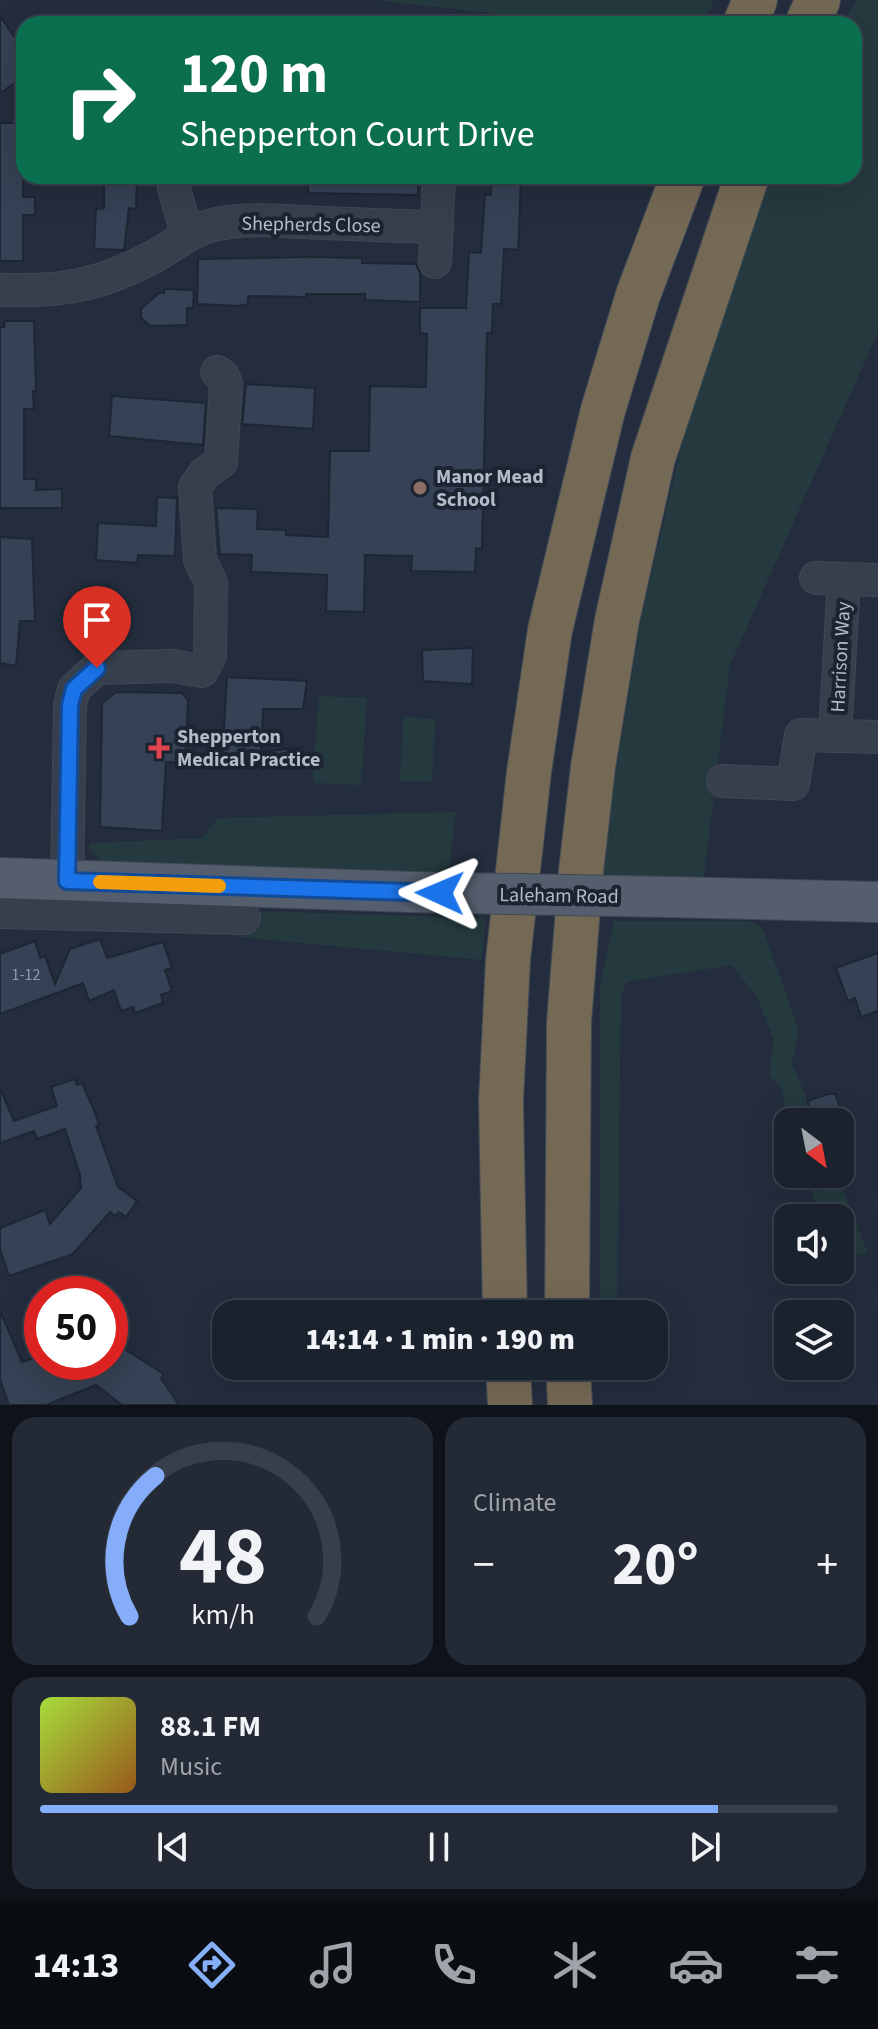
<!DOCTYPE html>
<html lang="en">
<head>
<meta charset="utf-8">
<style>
  body { margin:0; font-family:"Source Sans 3",sans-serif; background:#232a36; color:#f1f3f6; height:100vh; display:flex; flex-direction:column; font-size:30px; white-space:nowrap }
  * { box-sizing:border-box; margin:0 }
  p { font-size:26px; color:#9fa4aa }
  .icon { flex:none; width:44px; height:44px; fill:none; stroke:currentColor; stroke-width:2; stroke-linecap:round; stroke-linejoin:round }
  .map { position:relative; height:1405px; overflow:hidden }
  .drawer { display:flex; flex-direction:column; gap:12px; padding:12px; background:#0e1319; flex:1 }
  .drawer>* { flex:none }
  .top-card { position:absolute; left:16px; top:16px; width:846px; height:168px; border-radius:24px; box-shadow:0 8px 32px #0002,0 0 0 2px #383f4a; background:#0b6e4f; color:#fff; overflow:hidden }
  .needle { width:52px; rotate:148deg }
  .controls { position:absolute; left:774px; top:1108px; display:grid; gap:16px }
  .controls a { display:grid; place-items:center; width:80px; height:80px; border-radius:16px; background:#1a222e; box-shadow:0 8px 32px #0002,0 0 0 2px #383f4a; font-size:40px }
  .speed { position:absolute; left:24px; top:1276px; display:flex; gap:16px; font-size:40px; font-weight:700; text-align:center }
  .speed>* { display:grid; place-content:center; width:104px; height:104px; border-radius:50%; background:#1a222e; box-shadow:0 8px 32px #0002,0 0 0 2px #383f4a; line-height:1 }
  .speed .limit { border:12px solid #d22; background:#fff; color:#111 }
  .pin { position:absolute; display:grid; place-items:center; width:68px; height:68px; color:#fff; margin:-82px -34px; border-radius:50% 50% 50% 0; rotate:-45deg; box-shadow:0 0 8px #0007 }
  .pin .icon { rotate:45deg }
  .me { position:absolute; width:88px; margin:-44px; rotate:271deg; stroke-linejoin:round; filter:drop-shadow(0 0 6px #0008) }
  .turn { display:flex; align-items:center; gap:28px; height:168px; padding:0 32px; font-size:36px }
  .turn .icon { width:104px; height:104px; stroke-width:2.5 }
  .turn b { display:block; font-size:56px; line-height:68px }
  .big { font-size:60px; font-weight:800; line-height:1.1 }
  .drawer .card { flex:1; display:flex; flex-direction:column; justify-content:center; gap:12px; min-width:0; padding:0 28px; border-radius:24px; background:#232a36 }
  .drawer .dial { align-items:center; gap:0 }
  .dial svg { height:208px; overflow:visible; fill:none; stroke:#383f4a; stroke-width:7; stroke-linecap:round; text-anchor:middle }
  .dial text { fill:#f1f3f6; stroke:none }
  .song { display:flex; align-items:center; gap:24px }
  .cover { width:96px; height:96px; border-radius:12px; background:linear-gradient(135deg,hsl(80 70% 55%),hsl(30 70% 35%)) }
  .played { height:8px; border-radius:4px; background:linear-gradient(90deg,#86adfa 85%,#383f4a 85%) }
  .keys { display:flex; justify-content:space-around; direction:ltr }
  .heat { display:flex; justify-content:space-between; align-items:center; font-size:44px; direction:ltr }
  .drawer .tiles { flex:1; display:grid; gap:12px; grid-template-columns:1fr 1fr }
  .card:last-child { grid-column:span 2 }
  .trip { position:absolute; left:212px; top:1300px; width:456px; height:80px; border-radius:24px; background:#1a222e; box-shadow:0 8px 32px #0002,0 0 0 2px #383f4a; font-weight:800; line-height:80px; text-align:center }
  .tab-bar { display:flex; height:128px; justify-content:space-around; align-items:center; background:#0a0e12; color:#9fa4aa }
  .tab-bar .icon { width:56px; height:56px }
  .tab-bar .active { color:#86adfa }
  .tab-bar b { font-size:36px; color:#f1f3f6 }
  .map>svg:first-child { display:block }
  .green { fill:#253a3e }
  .building { fill:#354154; stroke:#1e2634; stroke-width:2 }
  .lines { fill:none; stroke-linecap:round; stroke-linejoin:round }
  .minor-casing { stroke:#404856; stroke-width:34 }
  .major-casing { stroke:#404856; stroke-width:42 }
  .highway-casing { stroke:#424a58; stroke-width:46 }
  .minor { stroke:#373f4d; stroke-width:32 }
  .major { stroke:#555e6d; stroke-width:40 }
  .highway { stroke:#746954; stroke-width:44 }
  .major-bridge-casing { stroke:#404856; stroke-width:42; stroke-linecap:butt }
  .major-bridge { stroke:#555e6d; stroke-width:40 }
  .route-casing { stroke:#114b97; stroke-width:20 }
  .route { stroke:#1a73e8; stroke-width:14 }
  .slow { stroke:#f59e0b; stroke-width:14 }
  .education-dot { fill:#8d6e63; stroke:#1c2432; stroke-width:3 }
  .health-dot { fill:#e0444e; stroke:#1c2432; stroke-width:3 }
  .labels { text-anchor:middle; stroke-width:8; stroke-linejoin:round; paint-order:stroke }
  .number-label { font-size:16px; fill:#929aaa }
  .street-label { font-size:20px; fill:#b3bac9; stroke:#1c2432 }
  .poi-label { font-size:20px; font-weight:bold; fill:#b3bac9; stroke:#1c2432; text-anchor:start }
</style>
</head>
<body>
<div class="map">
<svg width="878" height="1405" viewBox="0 0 878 1405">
  <rect width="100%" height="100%" fill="#232d3d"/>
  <g class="green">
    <polygon points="374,0 714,0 703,24 588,24"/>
    <polygon points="857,0 878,0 878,332 730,665 703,882 598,882 641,619 688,418 763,187 768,176 854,176 854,24 842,24"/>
    <polygon points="319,696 367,698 361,785 316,783 313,778"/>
    <polygon points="403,717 435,719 432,782 400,781"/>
    <polygon points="456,812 447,883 105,865 89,848 91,843 202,838 218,818"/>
    <polygon points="253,911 485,918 482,960 239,937 240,925"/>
    <polygon points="614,921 751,921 763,929 799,1031 792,1063 816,1122 788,1122 788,1125 781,1086 769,1076 774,1041 758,999 732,965 626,982 621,996 617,1314 600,1314 600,985"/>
    <polygon points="805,1174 837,1174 868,1253 848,1256 840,1253 840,1218 821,1218"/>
  </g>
  <g class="building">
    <polygon points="0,16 24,51 24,100 14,84 0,93"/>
    <polygon points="0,123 24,123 23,197 35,197 35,215 23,215 23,261 0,261"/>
    <polygon points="104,176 137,176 136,209 129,208 124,250 94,249 96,209 104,208"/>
    <polygon points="308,176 418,176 418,195 308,193"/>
    <polygon points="492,176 521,176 519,231 518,250 504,249 501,304 493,304 492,333 487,333 482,549 476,548 475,572 411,571 412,556 365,555 364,612 326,611 327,575 251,572 252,555 220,554 216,508 258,509 257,529 286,530 286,535 328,537 330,451 369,451 370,386 426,387 427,334 420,333 420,308 466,308 469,252 481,253 485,194 491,195"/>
    <polygon points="310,257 362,258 362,263 416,264 420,273 420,302 365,300 365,294 306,294 306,297 248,296 248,304 239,306 197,304 198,259"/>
    <polygon points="164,289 194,290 193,308 187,308 187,325 150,326 141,318 141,309 159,293 164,293"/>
    <polygon points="5,321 34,321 36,391 33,391 34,409 24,409 24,479 36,479 36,490 62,489 62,508 0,508 0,327 4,327"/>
    <polygon points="246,384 315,388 313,429 242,424"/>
    <polygon points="112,396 206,403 203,445 109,436"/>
    <polygon points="157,497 177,498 175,556 138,555 137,563 96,560 98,523 156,526"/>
    <polygon points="0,537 32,539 35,621 20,621 16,666 0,663"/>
    <polygon points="473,648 472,684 423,681 422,650"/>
    <polygon points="227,677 307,681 303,709 263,709 261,752 303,747 301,765 222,762"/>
    <polygon points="116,692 182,693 188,700 185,763 166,762 162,831 100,827 102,703"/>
    <polygon points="100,939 107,958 163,942 172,968 165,970 172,991 161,995 163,1003 135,1013 133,1007 121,1011 114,990 89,1001 83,983 0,1014 0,954 35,941 40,958 45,956 55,984 70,949"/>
    <polygon points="878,953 878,1011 861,1017 855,998 848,1001 836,968"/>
    <polygon points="75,1079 77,1085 82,1083 94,1110 99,1125 96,1126 118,1187 137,1201 126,1217 119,1212 115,1216 110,1212 73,1254 9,1276 0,1250 0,1228 45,1210 50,1224 81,1188 80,1175 65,1129 37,1139 34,1131 0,1143 0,1088 14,1121 57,1106 51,1087"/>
    <polygon points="828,1094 835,1094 846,1122 816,1122 807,1101"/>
    <polygon points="0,1311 22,1362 42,1355 42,1362 110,1362 110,1340 164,1374 161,1378 179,1405 122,1405 96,1385 46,1405 9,1405 0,1379"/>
  </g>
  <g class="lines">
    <defs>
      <g id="minor">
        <polyline points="174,176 174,189 187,234"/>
        <polyline points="435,262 439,176"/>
        <path d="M0,290C60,292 99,286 153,257C175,245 192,229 217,224C245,218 275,221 303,222C347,224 392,226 437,227"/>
        <polyline points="816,578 878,580"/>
        <polyline points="835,736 844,579"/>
        <polyline points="723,781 793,784 801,735 878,737"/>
        <polyline points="67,881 70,705 74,689 97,668 172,666 202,671 210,656 211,583 200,560 195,487 205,473 221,462 226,384 223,376 217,372"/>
        <polyline points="0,912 244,918"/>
      </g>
      <g id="major">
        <polyline points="0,878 411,892"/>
        <polyline points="670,897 878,902"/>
      </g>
      <g id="highway">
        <polyline points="745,24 755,0"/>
        <polyline points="807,24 818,0"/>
        <polyline points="505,1314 501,1101 508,960 529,772 550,630 603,410 638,295 683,176"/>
        <polyline points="567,1314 569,1022 581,871 593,767 617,620 653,458 747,176"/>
        <polyline points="508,1366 510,1405"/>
        <polyline points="568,1366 570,1405"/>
      </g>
    </defs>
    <use href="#minor" class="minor-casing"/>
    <use href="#major" class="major-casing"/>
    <use href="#highway" class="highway-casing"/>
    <use href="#minor" class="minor"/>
    <use href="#major" class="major"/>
    <use href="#highway" class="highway"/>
    <defs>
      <polyline id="major-bridge" points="411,892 670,897"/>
    </defs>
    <use href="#major-bridge" class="major-bridge-casing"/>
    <use href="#major-bridge" class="major-bridge"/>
  </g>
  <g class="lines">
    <defs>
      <polyline id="route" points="97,668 74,689 70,705 67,881 440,893"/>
    </defs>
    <use href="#route" class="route-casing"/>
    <use href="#route" class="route"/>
    <polyline class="slow" points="100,882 219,886"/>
  </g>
  <circle class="education-dot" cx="420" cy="488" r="8"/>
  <path class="health-dot" d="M155 736h8v8h8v8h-8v8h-8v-8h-8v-8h8z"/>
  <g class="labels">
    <g class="number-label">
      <text x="26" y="980">1-12</text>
    </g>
    <g class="street-label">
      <text transform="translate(311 224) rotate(1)" y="7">Shepherds Close</text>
      <text transform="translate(840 657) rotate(-87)" y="7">Harrison Way</text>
      <text transform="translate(559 895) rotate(1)" y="7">Laleham Road</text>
    </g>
    <g class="poi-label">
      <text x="436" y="483">Manor Mead<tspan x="436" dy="23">School</tspan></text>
      <text x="177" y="743">Shepperton<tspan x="177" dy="23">Medical Practice</tspan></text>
    </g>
  </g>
</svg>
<div class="controls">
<a><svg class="needle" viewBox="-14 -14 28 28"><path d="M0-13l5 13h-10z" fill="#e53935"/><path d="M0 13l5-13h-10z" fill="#9fa4aa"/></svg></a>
<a><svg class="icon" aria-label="sound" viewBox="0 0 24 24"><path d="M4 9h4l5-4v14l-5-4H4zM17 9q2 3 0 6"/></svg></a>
<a><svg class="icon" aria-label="layers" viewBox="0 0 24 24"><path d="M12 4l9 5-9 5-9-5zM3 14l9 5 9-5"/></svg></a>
</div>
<div class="speed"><div class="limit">50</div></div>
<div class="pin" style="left:97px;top:668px;background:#d93025"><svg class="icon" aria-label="arrive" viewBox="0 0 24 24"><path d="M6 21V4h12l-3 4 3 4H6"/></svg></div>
<svg class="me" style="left:440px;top:893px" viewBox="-20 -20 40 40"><path d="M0-17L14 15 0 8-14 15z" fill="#1a73e8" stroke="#fff" stroke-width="4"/></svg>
<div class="trip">14:14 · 1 min · 190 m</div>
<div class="top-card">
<div class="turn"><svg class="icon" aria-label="right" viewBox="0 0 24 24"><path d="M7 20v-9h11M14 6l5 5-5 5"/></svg><div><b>120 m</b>Shepperton Court Drive</div></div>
</div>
</div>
<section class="drawer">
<div class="tiles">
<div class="card dial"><svg viewBox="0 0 100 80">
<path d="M14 69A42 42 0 1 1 86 69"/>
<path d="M14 69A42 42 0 0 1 24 15" stroke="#86adfa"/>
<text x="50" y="56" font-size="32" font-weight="700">48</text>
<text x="50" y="72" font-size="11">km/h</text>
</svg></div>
<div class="card"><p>Climate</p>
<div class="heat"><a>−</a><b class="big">20°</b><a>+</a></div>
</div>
<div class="card">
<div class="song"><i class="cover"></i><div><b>88.1 FM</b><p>Music</p></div></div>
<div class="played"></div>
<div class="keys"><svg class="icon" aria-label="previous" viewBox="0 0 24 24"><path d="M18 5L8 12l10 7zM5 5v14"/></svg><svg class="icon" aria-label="pause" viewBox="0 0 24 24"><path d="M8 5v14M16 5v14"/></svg><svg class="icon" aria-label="next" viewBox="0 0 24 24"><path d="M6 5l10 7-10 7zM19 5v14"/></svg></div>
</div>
</div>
</section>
<nav class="tab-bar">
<b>14:13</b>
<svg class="icon active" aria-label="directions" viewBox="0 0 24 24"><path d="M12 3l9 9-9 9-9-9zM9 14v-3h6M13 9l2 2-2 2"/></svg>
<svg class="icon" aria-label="music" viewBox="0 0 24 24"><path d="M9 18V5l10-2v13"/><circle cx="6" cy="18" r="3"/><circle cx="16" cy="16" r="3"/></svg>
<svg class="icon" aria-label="phone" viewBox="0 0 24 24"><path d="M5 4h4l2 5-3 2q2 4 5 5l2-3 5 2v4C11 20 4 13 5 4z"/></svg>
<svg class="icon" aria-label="climate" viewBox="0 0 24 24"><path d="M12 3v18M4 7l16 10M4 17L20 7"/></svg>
<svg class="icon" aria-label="car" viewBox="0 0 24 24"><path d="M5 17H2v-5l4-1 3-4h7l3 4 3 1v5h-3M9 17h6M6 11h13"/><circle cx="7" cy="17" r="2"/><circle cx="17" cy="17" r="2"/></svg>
<svg class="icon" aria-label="filters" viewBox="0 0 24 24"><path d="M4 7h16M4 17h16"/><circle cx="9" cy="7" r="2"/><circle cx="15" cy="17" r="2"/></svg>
</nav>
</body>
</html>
